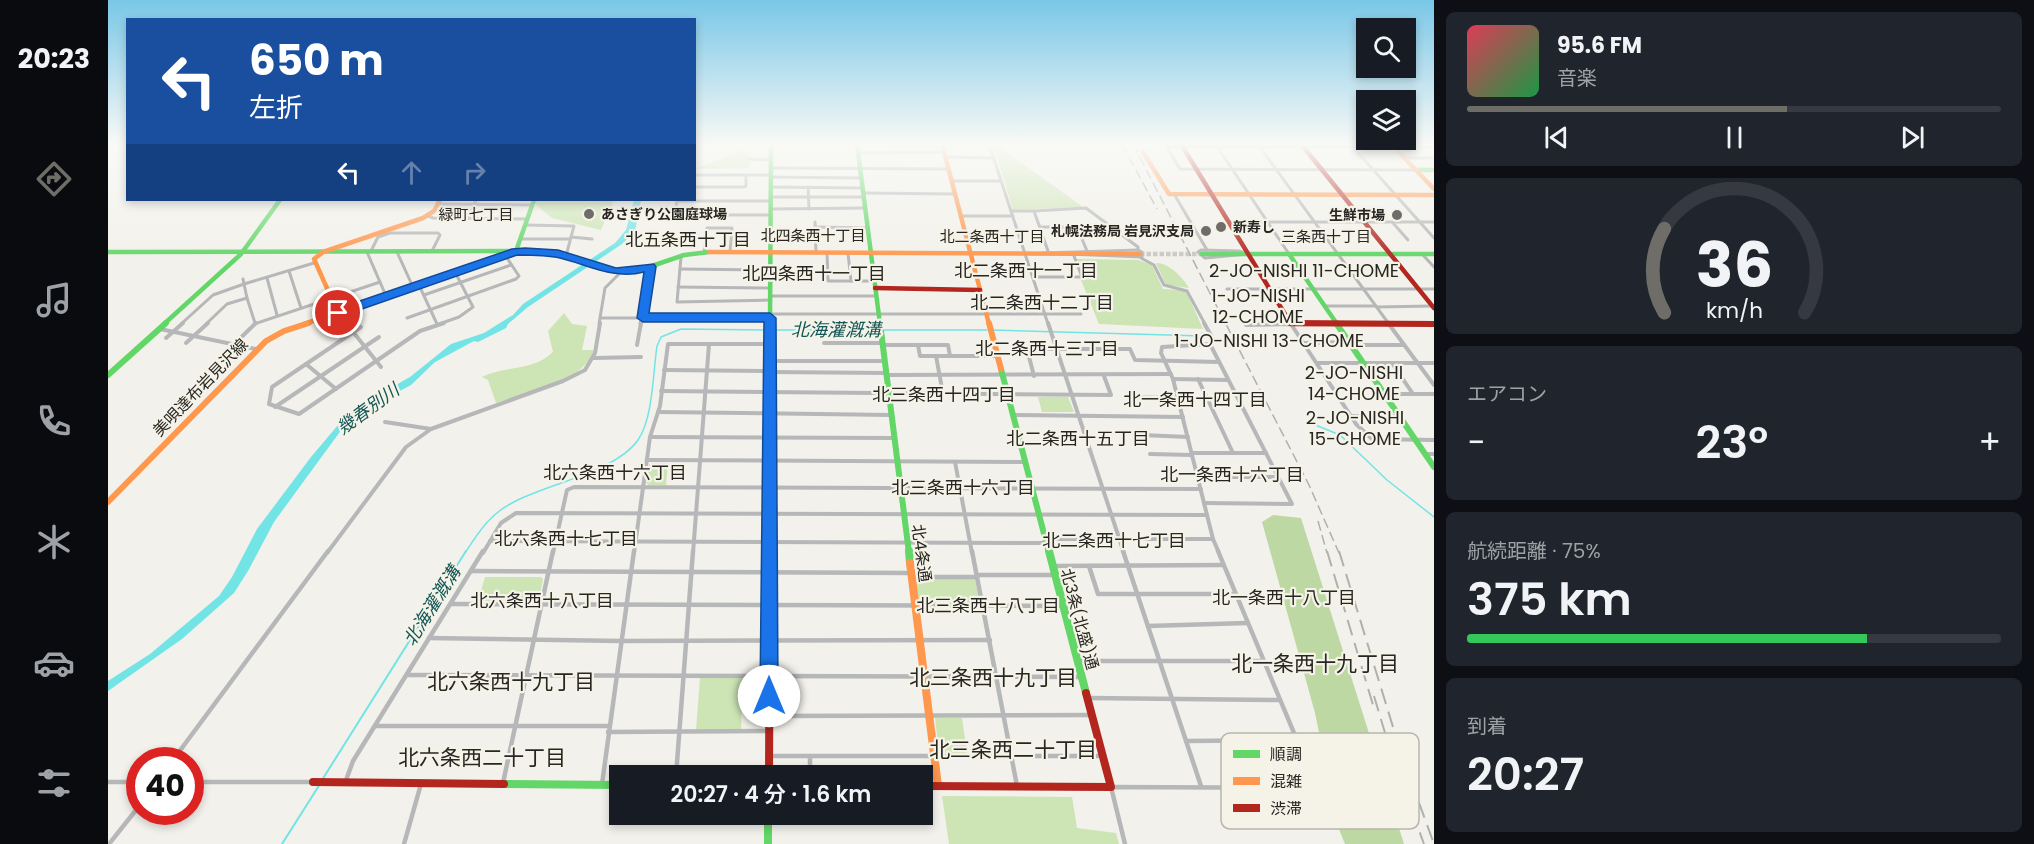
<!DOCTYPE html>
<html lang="ja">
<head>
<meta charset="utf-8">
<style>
  body { margin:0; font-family:Poppins,"Noto Sans JP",sans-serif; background:#20242c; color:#f1f3f6; height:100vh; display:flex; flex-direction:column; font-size:22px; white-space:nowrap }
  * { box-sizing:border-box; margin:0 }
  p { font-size:20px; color:#9ea1a6 }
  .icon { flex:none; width:33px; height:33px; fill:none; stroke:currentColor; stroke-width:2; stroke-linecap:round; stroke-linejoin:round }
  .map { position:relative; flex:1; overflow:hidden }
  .details { display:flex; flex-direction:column; gap:12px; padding:12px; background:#0d0f14; width:600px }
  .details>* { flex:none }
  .hud { position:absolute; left:18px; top:18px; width:570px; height:183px; border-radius:0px; box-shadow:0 3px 9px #0003; background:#1a4fa0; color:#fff; overflow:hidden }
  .fabs { position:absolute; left:1248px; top:18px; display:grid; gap:12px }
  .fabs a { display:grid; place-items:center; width:60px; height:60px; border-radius:0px; background:#171b24; box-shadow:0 3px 9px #0003; font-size:30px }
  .speed { position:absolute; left:18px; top:747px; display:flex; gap:12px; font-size:30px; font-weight:700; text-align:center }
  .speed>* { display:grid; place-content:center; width:78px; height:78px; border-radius:50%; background:#171b24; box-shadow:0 3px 9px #0003; line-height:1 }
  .speed .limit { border:9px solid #d22; background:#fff; color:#111 }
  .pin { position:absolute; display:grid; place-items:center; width:51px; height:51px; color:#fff; margin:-26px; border:3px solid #fff; border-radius:50%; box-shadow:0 2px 6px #0007 }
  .me { position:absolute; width:66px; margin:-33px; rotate:0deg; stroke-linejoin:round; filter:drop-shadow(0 0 4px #0008) }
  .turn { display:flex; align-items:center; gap:21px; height:126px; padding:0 24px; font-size:27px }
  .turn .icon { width:78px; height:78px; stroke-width:2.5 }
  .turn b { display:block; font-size:42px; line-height:51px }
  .lanes { display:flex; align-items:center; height:57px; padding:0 24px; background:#0003; justify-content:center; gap:30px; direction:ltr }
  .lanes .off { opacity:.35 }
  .big { font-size:45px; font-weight:600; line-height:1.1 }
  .details .card { flex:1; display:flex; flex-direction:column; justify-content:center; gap:9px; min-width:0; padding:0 21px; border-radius:9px; background:#20242c }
  .details .dial { align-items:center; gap:0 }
  .dial svg { height:156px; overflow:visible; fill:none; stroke:#363941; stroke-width:7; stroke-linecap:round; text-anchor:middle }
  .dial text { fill:#f1f3f6; stroke:none }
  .song { display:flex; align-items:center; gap:18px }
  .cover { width:72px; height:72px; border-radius:9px; background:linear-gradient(135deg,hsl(350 70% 55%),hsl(140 70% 35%)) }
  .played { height:6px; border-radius:3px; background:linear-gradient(90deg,#6e6d68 60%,#363941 60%) }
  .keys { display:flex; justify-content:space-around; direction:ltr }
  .heat { display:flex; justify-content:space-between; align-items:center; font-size:33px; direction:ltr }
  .charge { height:9px; border-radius:4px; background:linear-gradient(90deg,#34c759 75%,#363941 0) }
  .trip { position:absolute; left:501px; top:765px; width:324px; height:60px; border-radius:0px; background:#171b24; box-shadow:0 3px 9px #0003; font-weight:600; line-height:60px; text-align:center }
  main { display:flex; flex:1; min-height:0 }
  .menu { display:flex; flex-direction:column; width:108px; justify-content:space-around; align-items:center; background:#090b0e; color:#9ea1a6 }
  .menu .icon { width:42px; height:42px }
  .menu .active { color:#6e6d68 }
  .menu b { font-size:27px; color:#f1f3f6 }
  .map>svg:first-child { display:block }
  .green { fill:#cde4b5 }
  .forest { fill:#bed8a4 }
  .water { fill:#72e4e6 }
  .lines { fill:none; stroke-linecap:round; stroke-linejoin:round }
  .stream-far1 { stroke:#72e4e6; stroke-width:1.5 }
  .stream { stroke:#72e4e6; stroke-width:2 }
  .secondary-tunnel { stroke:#c9c8c3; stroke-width:4.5; stroke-dasharray:4.5 2; stroke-linecap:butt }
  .street-far2 { stroke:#b6b7b8; stroke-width:3 }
  .street-far1 { stroke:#b6b7b8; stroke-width:4 }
  .street { stroke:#b6b7b8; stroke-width:4.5 }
  .fast-far2 { stroke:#63d668; stroke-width:4.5 }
  .fast-far1 { stroke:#63d668; stroke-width:6 }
  .fast { stroke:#63d668; stroke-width:8 }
  .slow-far2 { stroke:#ff974d; stroke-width:4.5 }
  .slow-far1 { stroke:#ff974d; stroke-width:6 }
  .slow { stroke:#ff974d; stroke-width:8 }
  .jam-far2 { stroke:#b3261e; stroke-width:4.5 }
  .jam-far1 { stroke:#b3261e; stroke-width:6 }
  .jam { stroke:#b3261e; stroke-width:8 }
  .rail-far1 { stroke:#b0b0af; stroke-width:1.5; stroke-dasharray:10 4.5; stroke-linecap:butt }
  .rail { stroke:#b0b0af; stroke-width:2; stroke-dasharray:16 8; stroke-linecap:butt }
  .route { fill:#1a73e8; stroke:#114b97; stroke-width:1.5 }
  .poi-dot { fill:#6e6d68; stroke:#f5f3e8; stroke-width:2 }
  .labels { text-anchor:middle; stroke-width:4.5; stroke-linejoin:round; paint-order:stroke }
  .far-poi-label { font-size:14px; font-weight:bold; fill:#272622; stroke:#f5f3e8; text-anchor:start }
  .far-neighbourhood-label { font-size:15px; fill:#272622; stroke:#f5f3e8 }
  .street-label { font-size:16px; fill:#272622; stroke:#f5f3e8 }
  .neighbourhood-label { font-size:18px; fill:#272622; stroke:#f5f3e8 }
  .water-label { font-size:18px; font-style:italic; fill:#135658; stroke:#f5f3e8 }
  .near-neighbourhood-label { font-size:21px; fill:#272622; stroke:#f5f3e8 }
  .key { fill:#f5f3e8; stroke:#b7b6ad; stroke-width:1.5 }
  .key-label { font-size:16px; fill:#272622 }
</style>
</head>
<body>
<main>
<nav class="menu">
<b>20:23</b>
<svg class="icon active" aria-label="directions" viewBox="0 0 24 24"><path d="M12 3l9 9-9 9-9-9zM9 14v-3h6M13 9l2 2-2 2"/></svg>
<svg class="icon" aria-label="music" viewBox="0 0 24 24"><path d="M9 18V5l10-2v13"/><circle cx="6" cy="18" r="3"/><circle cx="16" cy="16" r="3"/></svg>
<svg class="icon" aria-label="phone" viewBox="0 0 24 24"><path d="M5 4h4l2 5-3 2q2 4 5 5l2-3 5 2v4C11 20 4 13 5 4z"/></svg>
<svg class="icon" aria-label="climate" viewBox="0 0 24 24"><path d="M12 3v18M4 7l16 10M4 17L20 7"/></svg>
<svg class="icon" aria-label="car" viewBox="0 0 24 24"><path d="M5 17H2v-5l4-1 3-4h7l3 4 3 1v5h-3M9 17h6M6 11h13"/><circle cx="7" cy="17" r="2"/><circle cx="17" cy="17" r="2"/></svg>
<svg class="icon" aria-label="filters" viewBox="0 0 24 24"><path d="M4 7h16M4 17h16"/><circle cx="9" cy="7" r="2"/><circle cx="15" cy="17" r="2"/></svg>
</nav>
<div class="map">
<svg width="1326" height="844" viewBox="0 0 1326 844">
  <rect width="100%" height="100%" fill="#f2f1eb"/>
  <g class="green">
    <polygon points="885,144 887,144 975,207 905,210"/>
    <polygon points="638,149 638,154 642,154 641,168 587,169"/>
    <polygon points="427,200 506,200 493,230 444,218 426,203"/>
    <polygon points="969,259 1030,260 1044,265 1055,289 1074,290 1079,293 1095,329 991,324 973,280 977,279"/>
    <path d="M1048,263C1061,263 1074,277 1081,288L1058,285Z"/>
    <path d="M456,313L464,324L479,326L474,350H486C476,382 418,393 388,403L380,380L374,377C398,365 424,372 445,352L440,331Z"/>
    <polygon points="930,397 960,397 966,412 934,412"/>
    <polygon points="544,463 560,463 558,485 541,485 538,483 541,465"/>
    <polygon points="377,577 433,577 435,579 431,600 370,601"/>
    <polygon points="806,578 867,579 872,604 809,604"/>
    <polygon points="592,678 635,678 633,730 588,730"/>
    <polygon points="827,718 854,718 859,753 831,753"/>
    <polygon points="834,796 964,797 969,828 1008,833 1011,844 841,844"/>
  </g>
  <polygon class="forest" points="1165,515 1193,518 1296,844 1237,844 1217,795 1222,786 1207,713 1154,522"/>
  <polygon class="water" points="526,200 533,200 527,231 514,244 420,307 400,324 398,328 370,342 366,341 327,362 303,385 260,408 234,429 166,522 140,571 126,593 74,639 0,691 0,681 42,654 111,596 124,577 149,529 203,457 236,418 249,407 302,377 343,344 376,333 405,315 415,304 507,243 518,230"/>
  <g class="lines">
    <g class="stream-far1">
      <polyline points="665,330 771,330"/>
      <polyline points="776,330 879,330"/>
      <polyline points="884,330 1096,336 1094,333"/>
      <polyline points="1205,424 1232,435 1279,480 1326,517"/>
      <path d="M357,553C370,533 382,514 404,503C438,484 508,472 530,440C545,419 545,372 549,346L553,337L573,329L660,330"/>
    </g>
    <g class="stream">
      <polyline points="214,780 358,551"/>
      <polyline points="174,844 212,784"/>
    </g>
    <polyline class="secondary-tunnel" points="1032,254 1094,254"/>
    <g class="street-far2">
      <polyline points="881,144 940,324"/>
      <polyline points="1108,145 1181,254"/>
      <polyline points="1243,145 1326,238"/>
      <polyline points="1058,146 1072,169 1307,170"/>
      <polyline points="1151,146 1281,324"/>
      <polyline points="1285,146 1326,147"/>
      <polyline points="750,153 836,152"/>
      <polyline points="838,157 886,158"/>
      <polyline points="1296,158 1326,158"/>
      <polyline points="641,159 663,160"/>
      <polyline points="663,168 841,169"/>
      <polyline points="586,175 663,175"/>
      <polyline points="663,177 753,178"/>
      <polyline points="844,181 893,181"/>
      <polyline points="586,187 636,187 638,186 638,175"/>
      <polyline points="663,187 754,188"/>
      <polyline points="700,187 701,209"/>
      <polyline points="755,193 847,194"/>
      <polyline points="1066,194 1099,250"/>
      <polyline points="663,197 755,197"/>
      <polyline points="569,200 567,215 663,215"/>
      <polyline points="569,201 663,201"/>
      <polyline points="329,204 424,205"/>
      <polyline points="663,209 757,208"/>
      <polyline points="903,211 926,211 940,251"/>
      <polyline points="926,211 978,208 1030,247 1030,250"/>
      <polyline points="320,216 325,218 419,219"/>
      <polyline points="853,216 905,216"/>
      <polyline points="360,218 368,200"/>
      <polyline points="707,222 708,253"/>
      <polyline points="1121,222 1326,222"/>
      <polyline points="1285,223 1300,240"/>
      <polyline points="417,225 466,226 458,256"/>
      <polyline points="707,227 759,228"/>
      <polyline points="932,227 969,227 979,251"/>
      <polyline points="463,237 484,239"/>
      <polyline points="412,239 462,239"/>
      <polygon points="1030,250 1034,252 1034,257 935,253"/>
      <polygon points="1093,250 1131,251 1140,254 1097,258 1090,252"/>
      <polyline points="263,251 270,237 282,233 330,233 332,235 324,251"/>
      <polyline points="259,252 278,296"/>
      <polyline points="289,252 305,287"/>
      <polyline points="596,253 599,228 624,228 622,252"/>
      <polyline points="719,253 720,281 766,281"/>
      <polyline points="740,253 743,281"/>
      <polyline points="1314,254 1326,267"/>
      <polyline points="573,257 569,302 662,300"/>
      <polyline points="1033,258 1046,265 1056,285 1079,291 1097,324"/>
      <polyline points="572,269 662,270"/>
      <polyline points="181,271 193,308"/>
      <polyline points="925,277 974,277 966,256"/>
      <polyline points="159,278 169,315"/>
      <polyline points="135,279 136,284 206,263"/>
      <polyline points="311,285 329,324"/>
      <polyline points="570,287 662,288"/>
      <polyline points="1119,289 1326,289"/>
      <polyline points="316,295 403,265"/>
      <polyline points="662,296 768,296"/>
      <polyline points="1217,306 1268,306"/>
      <polyline points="1269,307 1324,306"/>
      <polyline points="230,313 239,324"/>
      <polyline points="662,314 973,314"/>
      <polyline points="299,318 408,279 411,276 397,255"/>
      <polyline points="493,318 662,318"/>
      <polyline points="73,324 105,295 136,284 139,298"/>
      <polyline points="98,324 119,304 139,298 147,323"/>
      <polyline points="146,324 272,282"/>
      <polyline points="331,324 351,317 365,307 347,272"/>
      <polyline points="491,324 497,288 513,272"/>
      <polyline points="532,324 542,267"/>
    </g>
    <g class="street-far1">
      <polyline points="238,323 273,367"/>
      <polyline points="940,323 1016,553"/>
      <polyline points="1096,323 1105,339 1102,344 1054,347 1053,353 1065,379 1105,539 1111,553"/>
      <polyline points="1280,323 1326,385"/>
      <polyline points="1138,325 1183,324 1248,424 1264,439 1326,440"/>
      <polyline points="253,327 164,387 161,404 191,414 312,331 336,323"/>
      <polyline points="52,329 148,349"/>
      <polyline points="58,338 75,323"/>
      <polyline points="78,343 100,323"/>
      <polyline points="716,343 774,343"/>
      <polyline points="1197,343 1240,342"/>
      <polyline points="529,345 533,323"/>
      <polyline points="774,345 840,345 842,356"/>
      <polyline points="810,345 812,356 889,356"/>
      <polyline points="1243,345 1296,345"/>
      <polyline points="120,350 148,323"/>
      <polyline points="828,356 835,394"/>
      <polyline points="486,358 533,357"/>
      <polyline points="662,361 776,361"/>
      <polyline points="1209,363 1326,363"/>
      <polyline points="1284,363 1305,394"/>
      <polyline points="198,364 228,389"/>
      <polyline points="556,370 662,371"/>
      <polyline points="662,372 777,373"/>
      <polyline points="779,375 1063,374"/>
      <polyline points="926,376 919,349 1022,349 1027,360 1111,362"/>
      <polyline points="1065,379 1120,380"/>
      <polyline points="1090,379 1125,453"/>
      <polyline points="553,391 1003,395 996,376"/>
      <polyline points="1277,394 1326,394"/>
      <polyline points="1021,397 1070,398"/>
      <polyline points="167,407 271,337"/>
      <polyline points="550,412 783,415"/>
      <polyline points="904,415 1075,417"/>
      <polyline points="1243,416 1291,416"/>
      <polyline points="277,422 323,429"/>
      <polyline points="1034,435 1080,437"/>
      <polyline points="542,437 786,438"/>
      <polyline points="1084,453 1158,453"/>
      <polyline points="1042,454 1084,455"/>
      <polyline points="1318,454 1326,454"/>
      <polyline points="540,460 917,462"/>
      <polyline points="847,462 864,553"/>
      <polyline points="1090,477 1170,477"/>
      <polyline points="1096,503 1184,504 1102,344"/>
      <polyline points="937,539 1105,539"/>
      <polyline points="382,541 938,543"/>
      <polyline points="219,553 298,447 323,429 455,381 477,370 487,353 492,323"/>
      <polyline points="375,553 393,523 408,513 1099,515"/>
      <polyline points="445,553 459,490 466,487 1093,489"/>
      <polyline points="526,553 542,437 552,406 560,344 662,344"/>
      <polyline points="585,553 601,344"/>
    </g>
    <g class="street">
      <polyline points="864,551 909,786"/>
      <polyline points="1015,551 1093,786"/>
      <polyline points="945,566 1115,565"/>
      <polyline points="981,566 990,594 1127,594"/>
      <polyline points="363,571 802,573"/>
      <polyline points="869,575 946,575"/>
      <polyline points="804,577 869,577"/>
      <polyline points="343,604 954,606"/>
      <polyline points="1040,626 1139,623"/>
      <polyline points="321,638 513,641 882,640"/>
      <polyline points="970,661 1155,661"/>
      <polyline points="299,675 973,677"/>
      <polyline points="980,698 1171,700"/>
      <polyline points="661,716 983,715"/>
      <polyline points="267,726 501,726"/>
      <polyline points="500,732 660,731"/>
      <polyline points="1078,741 1188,740"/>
      <polyline points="662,756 994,756"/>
      <polyline points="702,756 702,776"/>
      <polyline points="65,760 220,551"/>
      <polyline points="568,776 585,551"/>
      <polyline points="0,782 32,782"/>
      <polyline points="82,782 205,782"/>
      <polyline points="237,783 245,761 375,551"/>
      <polyline points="395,783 445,551"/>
      <polyline points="494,784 526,551"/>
      <polyline points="1,844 32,805"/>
      <polyline points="296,844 313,784"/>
      <polyline points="1017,844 1003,787 1209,788 1110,551"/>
    </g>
    <g class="fast-far2">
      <polyline points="749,144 772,324"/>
      <polyline points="1058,146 1285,146"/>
      <polyline points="1308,170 1326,170"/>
      <polyline points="0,252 408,251 426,200"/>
      <polyline points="1094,254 1326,254"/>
      <polyline points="1181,254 1229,324"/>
      <polyline points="307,286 408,251 450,254 500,270 515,272 532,270 576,255 601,252"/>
      <polyline points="56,324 133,254 172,200"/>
      <polyline points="662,324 663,144"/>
    </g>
    <g class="fast-far1">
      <polyline points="772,323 801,553"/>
      <polyline points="1228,323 1326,467"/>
      <polyline points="893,369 941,553"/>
      <polyline points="0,375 58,323"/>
      <polyline points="662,475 662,323"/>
    </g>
    <g class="fast">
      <polyline points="801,551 802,563"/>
      <polyline points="941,551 978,693"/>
      <polyline points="396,784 512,785"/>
      <polyline points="660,814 660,844"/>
    </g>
    <g class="slow-far2">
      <polyline points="834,144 881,324"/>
      <polyline points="1284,145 1326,189"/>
      <polyline points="1035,152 1061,194 1326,195"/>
      <polyline points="601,252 1032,254"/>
      <polyline points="230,313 206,259 215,252 315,218 326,211 332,200"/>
      <polyline points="196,324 307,286"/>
    </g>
    <g class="slow-far1">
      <polyline points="881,323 893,369"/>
      <polyline points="0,502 158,341 176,331 201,323"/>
    </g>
    <polyline class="slow" points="802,563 830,786"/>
    <g class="jam-far2">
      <polyline points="1073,144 1183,324 1326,324"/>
      <polyline points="1193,144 1326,308"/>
      <polyline points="767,288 872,290"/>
    </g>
    <g class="jam-far1">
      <polyline points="1182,323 1326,324"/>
      <polyline points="662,553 662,475"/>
    </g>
    <g class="jam">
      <polyline points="661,776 662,551"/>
      <polyline points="205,782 396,784"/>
      <polyline points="814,786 1003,787 978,693"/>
    </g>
    <g class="rail-far1">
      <polyline points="1014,144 1049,209"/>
      <polyline points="1025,144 1201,485 1231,553"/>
      <polyline points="1210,521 1219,553"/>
    </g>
    <g class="rail">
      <polyline points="1219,551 1265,705"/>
      <polyline points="1231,551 1293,753 1326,844"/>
      <polyline points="1266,696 1286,763 1316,844"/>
    </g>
  </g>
  <linearGradient id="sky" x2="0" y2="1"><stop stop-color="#79c7e7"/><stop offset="0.55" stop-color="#f9f9f6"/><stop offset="1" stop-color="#f9f9f6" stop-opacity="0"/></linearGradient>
  <rect width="1326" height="262" fill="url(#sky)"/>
  <path class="route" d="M417,248L450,250L508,268L546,264L548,267L541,313H662L668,318L670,696L667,702L661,705L655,702L652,696L656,322H535L529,318L536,272C506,280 481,265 452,258C439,255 423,255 409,255L234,316H225L224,313L225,310L404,249Z"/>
  <g class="poi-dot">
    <circle cx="481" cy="214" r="6"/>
    <circle cx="1289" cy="215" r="6"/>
    <circle cx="1113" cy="227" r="6"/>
    <circle cx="1098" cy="231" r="6"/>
  </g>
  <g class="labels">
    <g class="far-poi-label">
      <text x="493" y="219">あさぎり公園庭球場</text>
      <text x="1277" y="220" text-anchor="end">生鮮市場</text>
      <text x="1125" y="232">新寿し</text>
      <text x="1086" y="236" text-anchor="end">札幌法務局 岩見沢支局</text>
    </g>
    <g class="far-neighbourhood-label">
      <text x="368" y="220">緑町七丁目</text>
      <text x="705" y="241">北四条西十丁目</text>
      <text x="884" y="242">北二条西十丁目</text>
      <text x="1218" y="242">三条西十丁目</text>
    </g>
    <g class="street-label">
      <text transform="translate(92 387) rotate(-46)" y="6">美唄達布岩見沢線</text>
      <text transform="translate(814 553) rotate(82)" y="6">北4条通</text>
      <text transform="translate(972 619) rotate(75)" y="6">北3条(北盛)通</text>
    </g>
    <g class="neighbourhood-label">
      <text x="580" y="246">北五条西十丁目</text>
      <text x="918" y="277">北二条西十一丁目</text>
      <text x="1196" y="277">2-JO-NISHI 11-CHOME</text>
      <text x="706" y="280">北四条西十一丁目</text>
      <text x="1150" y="302">1-JO-NISHI<tspan x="1150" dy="21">12-CHOME</tspan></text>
      <text x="934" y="309">北二条西十二丁目</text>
      <text x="1161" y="347">1-JO-NISHI 13-CHOME</text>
      <text x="939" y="355">北二条西十三丁目</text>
      <text x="1246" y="379">2-JO-NISHI<tspan x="1246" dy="21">14-CHOME</tspan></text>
      <text x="836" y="401">北三条西十四丁目</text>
      <text x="1087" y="406">北一条西十四丁目</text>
      <text x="1247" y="424">2-JO-NISHI<tspan x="1247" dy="21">15-CHOME</tspan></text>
      <text x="970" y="445">北二条西十五丁目</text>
      <text x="507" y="479">北六条西十六丁目</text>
      <text x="1124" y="481">北一条西十六丁目</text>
      <text x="855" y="494">北三条西十六丁目</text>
      <text x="458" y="545">北六条西十七丁目</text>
      <text x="1006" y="547">北二条西十七丁目</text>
      <text x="1176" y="604">北一条西十八丁目</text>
      <text x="434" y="607">北六条西十八丁目</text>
      <text x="880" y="612">北三条西十八丁目</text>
    </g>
    <g class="water-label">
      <text x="728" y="336">北海灌漑溝</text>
      <text transform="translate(260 409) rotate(-36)" y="6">幾春別川</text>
      <text transform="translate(324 606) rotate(-58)" y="6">北海灌漑溝</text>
    </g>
    <g class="near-neighbourhood-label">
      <text x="1207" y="671">北一条西十九丁目</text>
      <text x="885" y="685">北三条西十九丁目</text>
      <text x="403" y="689">北六条西十九丁目</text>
      <text x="905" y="757">北三条西二十丁目</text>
      <text x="374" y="765">北六条西二十丁目</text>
    </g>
  </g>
  <rect x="1113" y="733" width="198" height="96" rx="9" class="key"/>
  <rect x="1125" y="750" width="27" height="8" fill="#63d668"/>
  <rect x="1125" y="777" width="27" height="8" fill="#ff974d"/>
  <rect x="1125" y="804" width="27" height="8" fill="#b3261e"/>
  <g class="key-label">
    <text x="1162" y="760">順調</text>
    <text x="1162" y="787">混雑</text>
    <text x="1162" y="814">渋滞</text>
  </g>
</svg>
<div class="fabs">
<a><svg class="icon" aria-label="search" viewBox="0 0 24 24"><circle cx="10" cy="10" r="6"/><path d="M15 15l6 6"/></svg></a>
<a><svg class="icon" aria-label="layers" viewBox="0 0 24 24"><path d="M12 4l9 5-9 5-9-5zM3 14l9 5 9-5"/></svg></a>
</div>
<div class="speed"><div class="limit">40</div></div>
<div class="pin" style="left:230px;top:313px;background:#d93025"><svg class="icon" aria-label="arrive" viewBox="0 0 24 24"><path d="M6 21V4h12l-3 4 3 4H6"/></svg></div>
<svg class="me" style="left:661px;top:696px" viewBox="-20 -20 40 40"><circle r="19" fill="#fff"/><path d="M0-13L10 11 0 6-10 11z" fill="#1a73e8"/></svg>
<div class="trip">20:27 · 4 分 · 1.6 km</div>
<div class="hud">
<div class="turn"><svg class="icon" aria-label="left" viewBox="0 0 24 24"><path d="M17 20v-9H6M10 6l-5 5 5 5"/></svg><div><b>650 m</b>左折</div></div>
<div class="lanes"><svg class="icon" aria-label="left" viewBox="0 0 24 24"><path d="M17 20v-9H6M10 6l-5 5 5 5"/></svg><svg class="icon off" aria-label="ahead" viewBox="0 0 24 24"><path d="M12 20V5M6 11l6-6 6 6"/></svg><svg class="icon off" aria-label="right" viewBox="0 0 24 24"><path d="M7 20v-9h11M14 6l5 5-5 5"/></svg></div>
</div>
</div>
<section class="details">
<div class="card">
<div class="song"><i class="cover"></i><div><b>95.6 FM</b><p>音楽</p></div></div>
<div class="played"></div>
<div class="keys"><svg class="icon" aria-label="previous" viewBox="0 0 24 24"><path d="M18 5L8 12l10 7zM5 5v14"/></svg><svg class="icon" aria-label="pause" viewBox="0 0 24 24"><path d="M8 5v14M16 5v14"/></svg><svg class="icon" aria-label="next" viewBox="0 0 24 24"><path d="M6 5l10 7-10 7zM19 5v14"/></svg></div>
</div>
<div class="card dial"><svg viewBox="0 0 100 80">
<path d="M14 69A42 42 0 1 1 86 69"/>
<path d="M14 69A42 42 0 0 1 14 26" stroke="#6e6d68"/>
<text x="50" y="56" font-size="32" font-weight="700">36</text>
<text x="50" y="72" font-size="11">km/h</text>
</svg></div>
<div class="card"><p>エアコン</p>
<div class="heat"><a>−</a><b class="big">23°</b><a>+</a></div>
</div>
<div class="card"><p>航続距離 · 75%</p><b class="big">375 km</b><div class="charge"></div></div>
<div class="card"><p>到着</p><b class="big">20:27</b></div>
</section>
</main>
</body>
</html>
